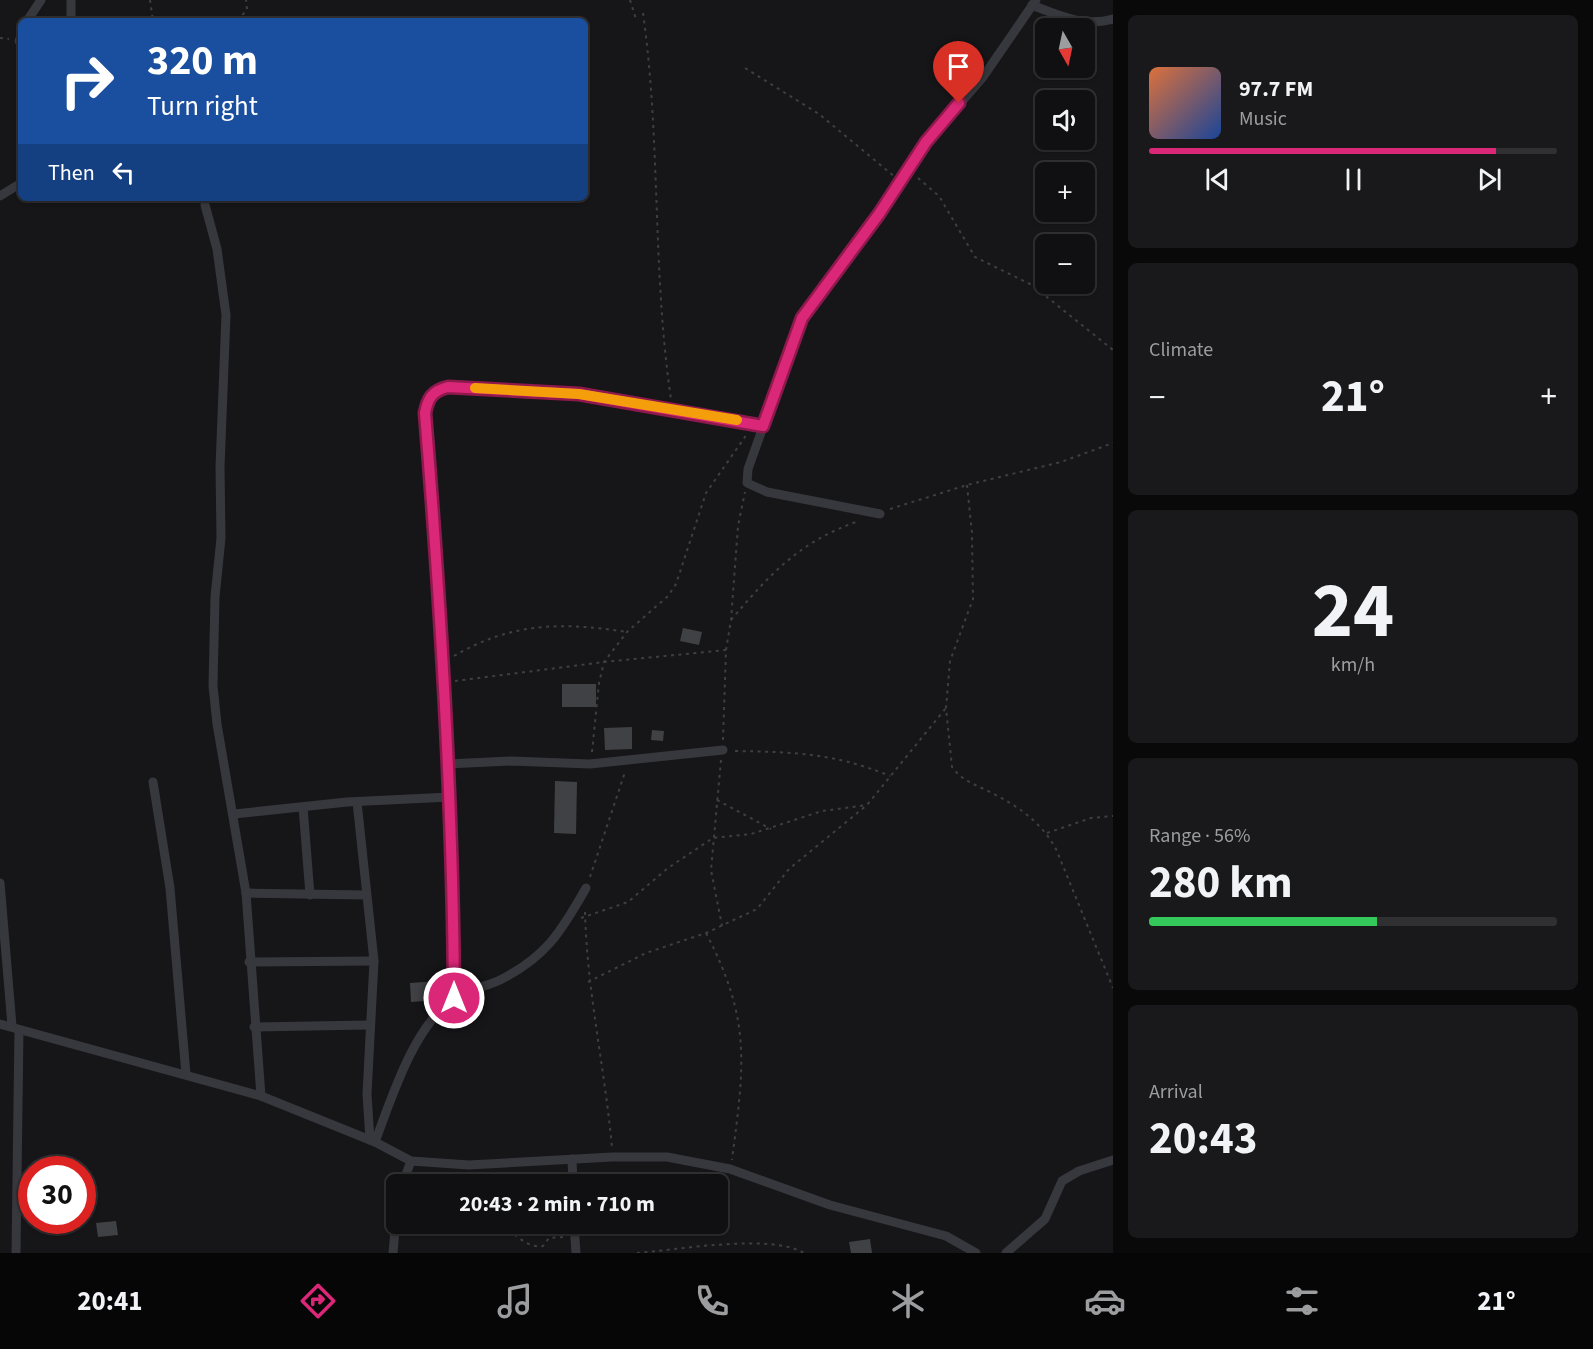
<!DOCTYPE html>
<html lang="en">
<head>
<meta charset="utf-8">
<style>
  body { margin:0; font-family:"Source Sans 3",sans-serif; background:#19191b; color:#f1f3f6; height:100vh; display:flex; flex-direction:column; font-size:22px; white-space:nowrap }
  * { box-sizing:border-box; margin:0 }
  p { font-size:20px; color:#9c9d9f }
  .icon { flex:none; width:33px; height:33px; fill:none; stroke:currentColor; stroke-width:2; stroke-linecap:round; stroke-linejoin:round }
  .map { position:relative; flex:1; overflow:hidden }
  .drawer { display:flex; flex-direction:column; gap:15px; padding:15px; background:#09090a; width:480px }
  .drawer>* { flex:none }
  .top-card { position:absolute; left:18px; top:18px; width:570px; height:183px; border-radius:9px; box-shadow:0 2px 4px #0004,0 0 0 2px #303032; background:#1a4fa0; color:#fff; overflow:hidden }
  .needle { width:39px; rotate:171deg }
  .tools { position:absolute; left:1035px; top:18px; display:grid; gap:12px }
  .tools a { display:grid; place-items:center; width:60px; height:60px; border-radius:9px; background:#101012; box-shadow:0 2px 4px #0004,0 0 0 2px #303032; font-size:30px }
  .speed { position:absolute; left:18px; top:1156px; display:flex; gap:12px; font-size:30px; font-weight:700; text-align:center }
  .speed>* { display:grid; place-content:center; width:78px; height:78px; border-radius:50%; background:#101012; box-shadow:0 2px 4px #0004,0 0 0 2px #303032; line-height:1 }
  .speed .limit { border:9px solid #d22; background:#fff; color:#111 }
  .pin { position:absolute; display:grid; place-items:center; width:51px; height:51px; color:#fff; margin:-62px -26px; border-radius:50% 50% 50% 0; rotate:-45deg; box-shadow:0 0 6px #0007 }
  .pin .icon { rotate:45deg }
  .me { position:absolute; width:66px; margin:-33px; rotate:0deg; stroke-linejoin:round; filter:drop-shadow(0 0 4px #0008) }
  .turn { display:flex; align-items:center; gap:21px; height:126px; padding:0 30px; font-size:27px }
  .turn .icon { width:78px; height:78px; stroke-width:2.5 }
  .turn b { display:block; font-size:42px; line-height:51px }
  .then { display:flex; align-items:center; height:57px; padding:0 30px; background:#0003; gap:12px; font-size:22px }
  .big { font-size:45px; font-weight:700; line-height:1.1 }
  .drawer .card { flex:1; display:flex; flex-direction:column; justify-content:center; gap:9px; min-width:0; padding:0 21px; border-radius:9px; background:#19191b }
  .drawer .dial { align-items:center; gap:0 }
  .dial b { font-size:78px; line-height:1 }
  .song { display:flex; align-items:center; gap:18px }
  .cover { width:72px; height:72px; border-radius:9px; background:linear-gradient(135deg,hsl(20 70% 55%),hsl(220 70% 35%)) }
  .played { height:6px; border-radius:3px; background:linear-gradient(90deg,#db2777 85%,#303032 85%) }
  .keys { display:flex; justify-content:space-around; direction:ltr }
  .heat { display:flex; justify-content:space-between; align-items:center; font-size:33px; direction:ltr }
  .charge { height:9px; border-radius:4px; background:linear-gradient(90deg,#34c759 56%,#303032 0) }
  .trip { position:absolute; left:386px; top:1174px; width:342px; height:60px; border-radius:9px; background:#101012; box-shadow:0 2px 4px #0004,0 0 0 2px #303032; font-weight:700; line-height:60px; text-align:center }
  .tabs { display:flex; height:96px; justify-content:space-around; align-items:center; background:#060607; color:#9c9d9f }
  .tabs .icon { width:42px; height:42px }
  .tabs .selected { color:#db2777 }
  .tabs b { font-size:27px; color:#f1f3f6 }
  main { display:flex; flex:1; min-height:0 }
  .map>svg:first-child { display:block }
  .building { fill:#404145 }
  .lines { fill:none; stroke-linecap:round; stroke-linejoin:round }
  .path { stroke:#3d3f44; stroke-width:2; stroke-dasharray:3 4.5; stroke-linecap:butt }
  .minor { stroke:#37383d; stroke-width:9 }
  .route-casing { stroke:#8e194d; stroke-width:15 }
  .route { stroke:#db2777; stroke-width:10 }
  .slow { stroke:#f59e0b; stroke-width:10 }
</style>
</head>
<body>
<main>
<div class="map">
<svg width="1113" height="1253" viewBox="0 0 1113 1253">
  <rect width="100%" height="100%" fill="#161618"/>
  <g class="building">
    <polygon points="683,628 702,632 699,645 680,641"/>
    <rect x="562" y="684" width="34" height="23"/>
    <polygon points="632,727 632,749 605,750 604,728"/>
    <polygon points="652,730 664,731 663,741 651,740"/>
    <polygon points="555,781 577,782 576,834 554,833"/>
    <polygon points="439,981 440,1000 411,1002 410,983"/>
    <polygon points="116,1221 118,1235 98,1237 96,1223"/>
    <polygon points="870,1239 872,1253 851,1253 849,1242"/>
  </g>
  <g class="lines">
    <g class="path">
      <polyline points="150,0 153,21"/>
      <polyline points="630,0 636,19"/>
      <path d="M643,13C661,141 652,271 671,399"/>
      <polyline points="238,21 247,9 246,0"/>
      <polyline points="0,38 9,39"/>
      <polyline points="745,68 819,114 895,177"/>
      <polyline points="918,178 939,196 975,257 1032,285 1113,350"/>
      <path d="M967,485L972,533L973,599L950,661L946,708L952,767C961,780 976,785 990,792C1018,806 1041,822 1056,849L1113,988"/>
      <polyline points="890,509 967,485 1061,462 1113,443"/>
      <path d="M731,620C770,574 800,541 859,521"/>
      <path d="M454,656C512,622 563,622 627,632"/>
      <polyline points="455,681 604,662 726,650"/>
      <polyline points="723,740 726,650 731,620 738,526 745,492"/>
      <path d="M735,751C794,752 834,753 890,776"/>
      <polyline points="592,752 599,683 604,662 627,632 668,596 676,584 706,493 747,434"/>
      <polyline points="721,760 711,870 722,926"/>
      <polyline points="717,800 771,829"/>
      <polyline points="1047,833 1091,818 1113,816"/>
      <polyline points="590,877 625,772"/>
      <path d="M585,912C587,992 605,1069 612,1148"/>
      <polyline points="581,918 628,902 668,868 713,838 751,834 822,811 867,805"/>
      <path d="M706,933C752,1021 744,1066 732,1160"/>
      <polyline points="588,982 646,953 706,933 757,909 789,869 867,805 946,708"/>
      <polyline points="472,1176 474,1185"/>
      <path d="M504,1224C514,1234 528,1249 543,1246L549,1238L563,1237"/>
      <path d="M637,1253C677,1250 770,1233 804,1253"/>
    </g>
    <g class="minor">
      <polyline points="71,0 71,21"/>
      <path d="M1032,5C1060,16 1083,27 1113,19"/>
      <polyline points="27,21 41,0"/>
      <polyline points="19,41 21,36"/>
      <polyline points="0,196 21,183"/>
      <polyline points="205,205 217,249 226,315 220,467 221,538 215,597 213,686 217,724 246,893 261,1096"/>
      <polyline points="880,514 767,492 747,483 748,469 802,318 902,183 926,143 983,77 1036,0"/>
      <polyline points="447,764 511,761 590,764 723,750"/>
      <polyline points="153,782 170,888 186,1074"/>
      <polyline points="357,802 374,961 367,1094 370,1140"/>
      <polyline points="303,807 310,895"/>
      <polyline points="234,814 347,802 450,797"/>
      <polyline points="0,883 12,1026"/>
      <polyline points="246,893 366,895"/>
      <polyline points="249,962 374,961"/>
      <polyline points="454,997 454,909 444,718 443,632 425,413 429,397 438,389 448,387 579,394 763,425"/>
      <polyline points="0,1024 261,1096 375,1142 411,1161 469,1165 612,1157 667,1157 730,1169 830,1205 946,1236 976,1253"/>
      <polyline points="254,1027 369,1025"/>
      <path d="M375,1142C392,1097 413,1028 453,999C466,989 486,987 500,980C546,957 561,932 586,888"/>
      <polyline points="572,1159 573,1185"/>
      <polyline points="402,1185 411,1161"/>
      <polyline points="574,1224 576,1253"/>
      <polyline points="16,1253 19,1030"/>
      <polyline points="393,1253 396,1219"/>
      <polyline points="1006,1253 1045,1219 1062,1181 1079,1171 1113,1160"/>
    </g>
  </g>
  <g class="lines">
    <defs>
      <path id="route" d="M454,998C453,802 441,608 425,413C428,398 432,391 448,387L579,394L763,426L802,318L879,214L926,142L959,103"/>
    </defs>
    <use href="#route" class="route-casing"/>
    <use href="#route" class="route"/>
    <polyline class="slow" points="475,388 579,394 737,420"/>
  </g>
</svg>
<div class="tools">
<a><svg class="needle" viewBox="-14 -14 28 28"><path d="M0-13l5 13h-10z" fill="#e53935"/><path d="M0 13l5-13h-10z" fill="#9c9d9f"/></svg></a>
<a><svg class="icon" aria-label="sound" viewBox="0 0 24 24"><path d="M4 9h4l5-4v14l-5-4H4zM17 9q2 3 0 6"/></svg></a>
<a>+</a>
<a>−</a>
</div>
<div class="speed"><div class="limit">30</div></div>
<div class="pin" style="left:959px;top:103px;background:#d93025"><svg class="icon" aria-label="arrive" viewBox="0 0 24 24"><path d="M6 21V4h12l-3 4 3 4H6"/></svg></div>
<svg class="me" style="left:454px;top:998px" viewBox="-20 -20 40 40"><circle r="17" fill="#db2777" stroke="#fff" stroke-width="3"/><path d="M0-11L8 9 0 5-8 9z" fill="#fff"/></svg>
<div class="trip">20:43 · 2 min · 710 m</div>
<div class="top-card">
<div class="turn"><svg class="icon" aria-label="right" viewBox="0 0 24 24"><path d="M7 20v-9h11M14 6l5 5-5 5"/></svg><div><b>320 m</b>Turn right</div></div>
<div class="then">Then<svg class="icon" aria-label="left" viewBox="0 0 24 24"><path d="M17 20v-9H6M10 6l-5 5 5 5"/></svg></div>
</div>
</div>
<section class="drawer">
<div class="card">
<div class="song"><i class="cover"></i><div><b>97.7 FM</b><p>Music</p></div></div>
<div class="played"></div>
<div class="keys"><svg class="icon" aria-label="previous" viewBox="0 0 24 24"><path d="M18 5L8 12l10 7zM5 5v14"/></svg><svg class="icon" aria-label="pause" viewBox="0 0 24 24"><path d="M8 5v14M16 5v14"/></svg><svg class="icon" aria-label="next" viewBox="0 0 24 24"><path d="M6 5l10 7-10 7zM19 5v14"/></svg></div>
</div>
<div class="card"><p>Climate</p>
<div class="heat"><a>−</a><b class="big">21°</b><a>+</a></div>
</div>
<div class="card dial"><b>24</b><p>km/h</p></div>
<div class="card"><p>Range · 56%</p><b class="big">280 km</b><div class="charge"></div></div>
<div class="card"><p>Arrival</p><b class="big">20:43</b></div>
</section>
</main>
<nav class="tabs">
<b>20:41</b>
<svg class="icon selected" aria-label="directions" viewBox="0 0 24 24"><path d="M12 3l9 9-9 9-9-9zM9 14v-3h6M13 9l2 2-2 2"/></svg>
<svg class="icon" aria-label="music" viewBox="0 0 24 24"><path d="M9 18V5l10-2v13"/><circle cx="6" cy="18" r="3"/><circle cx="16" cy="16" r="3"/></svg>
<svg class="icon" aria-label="phone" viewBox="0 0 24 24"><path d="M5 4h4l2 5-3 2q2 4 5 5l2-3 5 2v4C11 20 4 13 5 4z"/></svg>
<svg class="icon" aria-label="climate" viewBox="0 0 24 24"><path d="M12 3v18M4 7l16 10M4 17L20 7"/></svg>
<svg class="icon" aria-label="car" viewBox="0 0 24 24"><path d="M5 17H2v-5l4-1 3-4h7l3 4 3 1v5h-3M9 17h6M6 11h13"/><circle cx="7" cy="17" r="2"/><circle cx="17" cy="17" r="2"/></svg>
<svg class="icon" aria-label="filters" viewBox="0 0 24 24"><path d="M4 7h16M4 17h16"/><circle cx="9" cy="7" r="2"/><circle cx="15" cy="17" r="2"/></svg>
<b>21°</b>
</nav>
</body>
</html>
